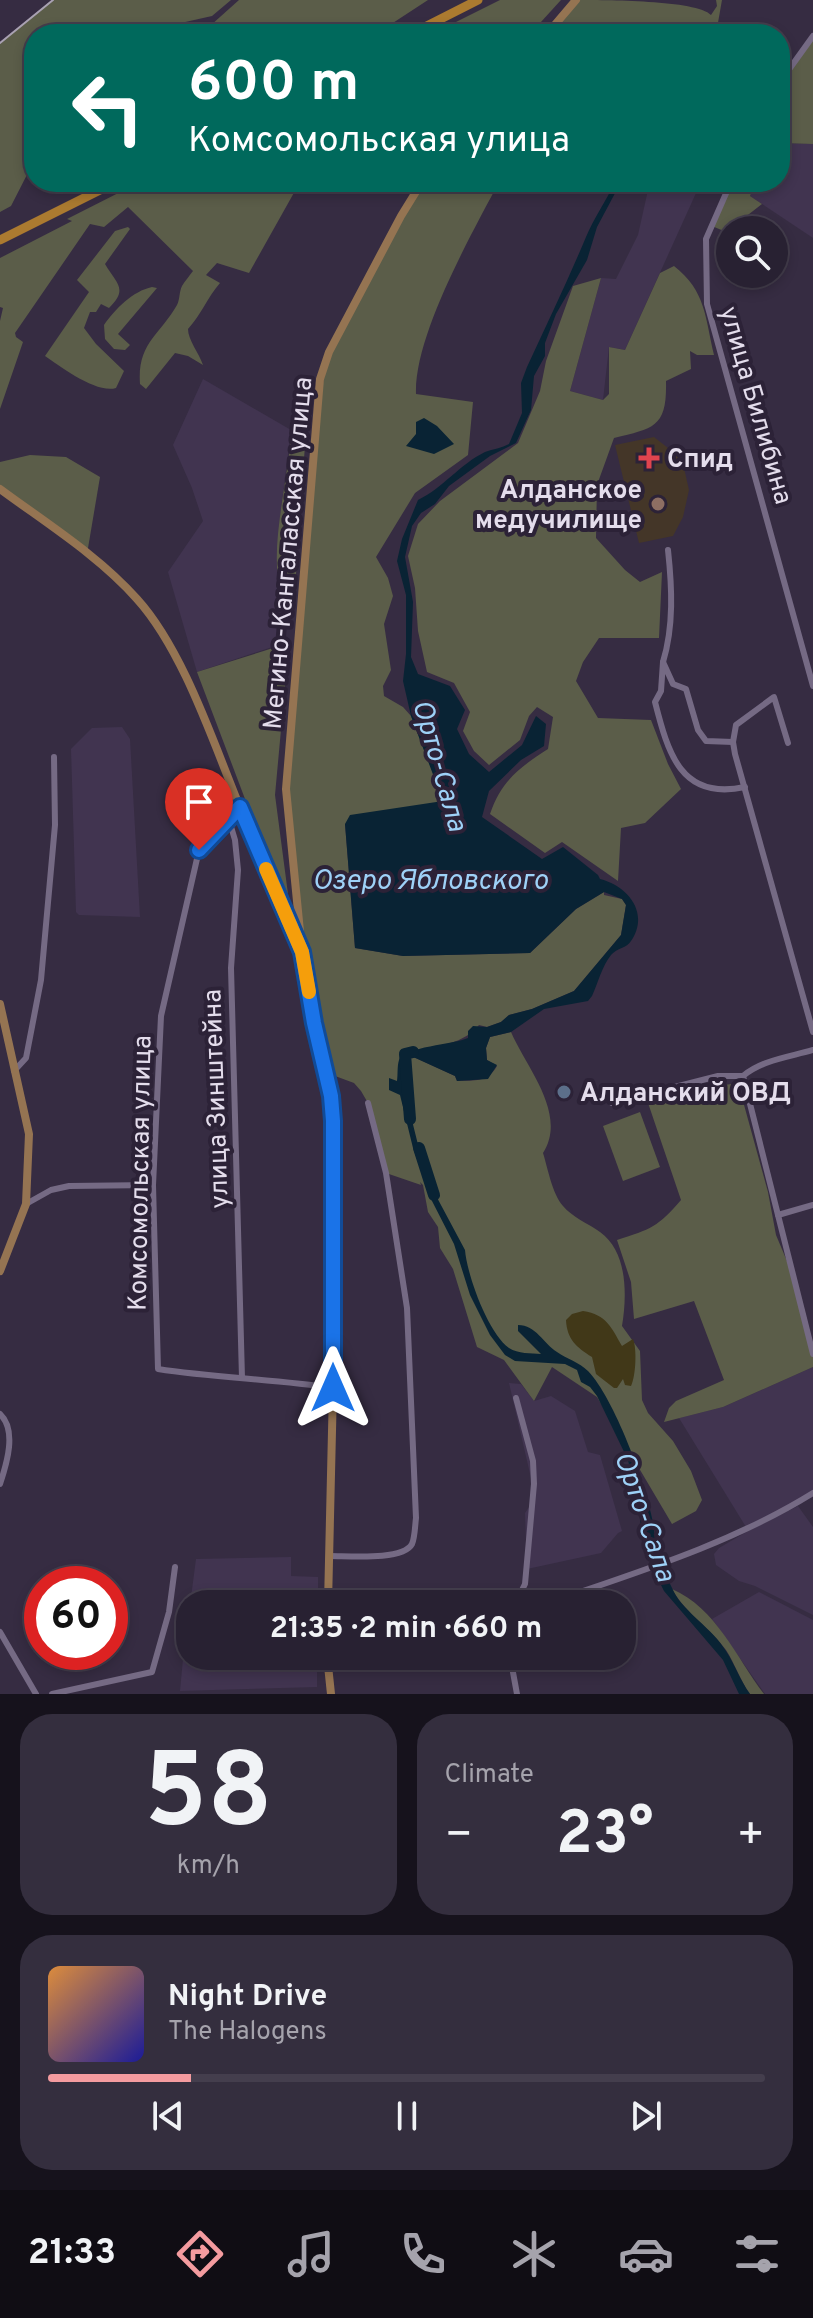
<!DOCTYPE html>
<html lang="en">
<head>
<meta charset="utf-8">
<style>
  body { margin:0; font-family:Overpass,sans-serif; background:#342e3e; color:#f1f3f6; height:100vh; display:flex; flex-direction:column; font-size:30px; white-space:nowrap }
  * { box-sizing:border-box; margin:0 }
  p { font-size:26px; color:#a5a3ac }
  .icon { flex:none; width:44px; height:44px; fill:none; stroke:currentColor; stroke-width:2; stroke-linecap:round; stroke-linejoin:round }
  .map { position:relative; height:1694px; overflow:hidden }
  .side { display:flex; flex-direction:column; gap:20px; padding:20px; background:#16121c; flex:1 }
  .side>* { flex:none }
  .top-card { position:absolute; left:24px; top:24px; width:766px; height:168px; border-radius:32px; box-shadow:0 4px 12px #0003,0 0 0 2px #443e4d; background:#00695c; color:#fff; overflow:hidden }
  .buttons { position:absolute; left:716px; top:216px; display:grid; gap:16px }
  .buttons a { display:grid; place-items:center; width:72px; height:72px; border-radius:50%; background:#282132; box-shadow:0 4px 12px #0003,0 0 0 2px #443e4d; font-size:40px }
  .speed { position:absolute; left:24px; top:1566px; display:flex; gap:16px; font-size:40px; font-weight:700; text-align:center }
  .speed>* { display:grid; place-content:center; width:104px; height:104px; border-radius:50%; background:#282132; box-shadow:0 4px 12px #0003,0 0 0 2px #443e4d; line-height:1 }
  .speed .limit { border:12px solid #d22; background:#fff; color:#111 }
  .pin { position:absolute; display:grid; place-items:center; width:68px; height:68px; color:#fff; margin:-82px -34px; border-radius:50% 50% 50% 0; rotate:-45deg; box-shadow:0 0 8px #0007 }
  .pin .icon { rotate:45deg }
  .me { position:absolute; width:88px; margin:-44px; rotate:0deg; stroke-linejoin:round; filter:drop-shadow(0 0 6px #0008) }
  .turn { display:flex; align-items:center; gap:28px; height:168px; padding:0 32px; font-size:36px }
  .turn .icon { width:104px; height:104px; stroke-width:2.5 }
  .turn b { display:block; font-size:56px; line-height:68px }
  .big { font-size:60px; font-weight:700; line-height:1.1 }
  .side .tile { flex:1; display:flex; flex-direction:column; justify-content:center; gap:12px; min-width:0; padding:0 28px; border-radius:32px; background:#342e3e }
  .side .dial { align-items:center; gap:0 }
  .dial b { font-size:104px; line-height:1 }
  .song { display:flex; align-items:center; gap:24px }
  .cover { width:96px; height:96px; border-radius:12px; background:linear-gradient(135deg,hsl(30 70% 55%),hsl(240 70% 35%)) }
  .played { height:8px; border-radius:4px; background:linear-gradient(90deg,#f49b9f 20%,#443e4d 20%) }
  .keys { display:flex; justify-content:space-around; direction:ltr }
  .heat { display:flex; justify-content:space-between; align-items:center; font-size:44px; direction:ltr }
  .side .tiles { flex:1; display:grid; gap:20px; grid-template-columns:1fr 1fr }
  .tile:last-child { grid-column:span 2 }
  .trip { position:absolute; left:176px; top:1590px; width:460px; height:80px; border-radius:32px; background:#282132; box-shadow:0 4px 12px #0003,0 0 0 2px #443e4d; font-weight:700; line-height:80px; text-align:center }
  .dock { display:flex; height:128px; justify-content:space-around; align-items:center; background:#100d14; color:#a5a3ac }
  .dock .icon { width:56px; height:56px }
  .dock .current { color:#f49b9f }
  .dock b { font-size:36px; color:#f1f3f6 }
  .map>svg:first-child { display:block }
  .built { fill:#413450 }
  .education { fill:#443628 }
  .green { fill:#5b5d49 }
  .sand { fill:#413818 }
  .water { fill:#092334 }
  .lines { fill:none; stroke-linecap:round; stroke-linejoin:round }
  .river { stroke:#092334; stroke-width:12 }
  .minor { stroke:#756a84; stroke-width:6 }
  .major { stroke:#957452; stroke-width:8 }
  .highway { stroke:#ab7a30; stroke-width:9 }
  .rail { stroke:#a9a1b2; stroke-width:2 }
  .route-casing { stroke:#114b97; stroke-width:20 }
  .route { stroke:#1a73e8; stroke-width:14 }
  .slow { stroke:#f59e0b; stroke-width:14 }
  .health-dot { fill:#e0444e; stroke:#2c2237; stroke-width:3 }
  .education-dot { fill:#8d6e63; stroke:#2c2237; stroke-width:3 }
  .service-dot { fill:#5c6f8a; stroke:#2c2237; stroke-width:3 }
  .labels { text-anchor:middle; stroke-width:8; stroke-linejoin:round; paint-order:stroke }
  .street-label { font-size:26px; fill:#e4ddec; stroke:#2c2237 }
  .poi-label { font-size:26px; font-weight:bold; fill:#e4ddec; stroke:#2c2237; text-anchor:start }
  .water-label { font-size:28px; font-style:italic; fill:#9ed1f7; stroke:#2c2237 }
</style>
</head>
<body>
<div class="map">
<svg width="813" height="1694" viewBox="0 0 813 1694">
  <rect width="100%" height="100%" fill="#362c42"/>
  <g class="built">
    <polygon points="780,143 813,144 813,238 750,196 756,182 780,182"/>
    <polygon points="647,182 701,182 625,350 609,347 603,400 570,391 601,278 616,279 638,235 648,190"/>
    <polygon points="203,379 291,430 279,526 278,645 197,672 168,572 203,521 192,488 173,445"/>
    <polygon points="122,727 130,739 140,917 79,915 76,912 71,749 92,728"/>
    <polygon points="813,1367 813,1494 746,1527 679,1418 723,1407"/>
    <polygon points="509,1383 521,1384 534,1401 551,1396 575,1411 588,1452 600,1455 622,1531 618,1533 601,1553 527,1569 525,1513 530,1506 531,1478"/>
    <polygon points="798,1506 813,1527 813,1615 755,1586 739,1581 716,1565 714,1554 719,1548 748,1531"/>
    <polygon points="291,1557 291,1576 318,1577 318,1604 190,1604 190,1656 317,1656 317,1687 180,1691 183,1659 196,1559"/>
    <polygon points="759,1592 813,1620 813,1694 765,1694 712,1619"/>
  </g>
  <polygon class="education" points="654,437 682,459 689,490 683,517 673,536 639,543 615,445"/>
  <g class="green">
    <polygon points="53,0 231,0 212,16 154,29 149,34 34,34 34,161 11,206 0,212 0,43"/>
    <polygon points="239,0 428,0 376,34 201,34"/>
    <polygon points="500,0 561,0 530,34 432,34"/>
    <path d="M576,0C604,0 697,0 711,15L717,6L716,0H722L716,34H547Z"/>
    <polygon points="813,36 813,144 780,143 780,82"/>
    <path d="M140,182H300L249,273L217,263L206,275L220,283C207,298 201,315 188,329C188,340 199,353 203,365L188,356L175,353L146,389L140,384C137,343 160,335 177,305C180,299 179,292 182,286C185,281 190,275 193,271L128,207L104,227L90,224L15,333L16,337L23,342L0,409V321L3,308L0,307V258L72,221L67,219Z"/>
    <path d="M422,182H499C471,235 414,336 416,394L473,402L468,455L415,493L376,557L388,578L393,596L384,624L391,670L383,686L384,696L403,707L411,716L444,801L345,824L355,948L403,956L530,953L576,909L604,892V895L622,899L626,905L621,935L574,991L532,1009L509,1015L501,1022L487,1027L479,1025C458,1049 434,1043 407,1054L455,1076L457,1081C475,1080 487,1083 497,1066L487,1060L486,1048L490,1037L511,1032C526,1067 568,1114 543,1153C548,1169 552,1193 563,1206C572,1217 589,1224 600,1232C628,1252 627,1296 622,1326L640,1351L642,1400L648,1413L673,1441L691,1471L702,1500L696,1511L672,1524L597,1397L552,1367L534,1401L504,1360L477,1347L453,1269L440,1248L438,1227L428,1212L423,1185L420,1182L421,1185L386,1173L368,1103L361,1091L354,1083L327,1073L314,1023L286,789L317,414L329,352Z"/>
    <polygon points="731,182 756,182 750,196 762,204 726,232 712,226"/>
    <path d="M128,227L130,229L105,264C116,283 129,289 109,308L101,304L96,312H90L84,328L96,344L124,371L116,388C97,394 61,367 45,356L89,292L77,280L115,231Z"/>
    <path d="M674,266C706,291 705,317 714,355H697L690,351L691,369L666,381C667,427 655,428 614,438L597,485L596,538L625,570L640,582L662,572L659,638H599L583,662L576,681L598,718L651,720L668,764L681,789L645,823L621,828L618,881L562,842L545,853L490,814C501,781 520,767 548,749L553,717L537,707L529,716L520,740L489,765L474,751L463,731L470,712L454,683L427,672L418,631L415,588L408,556L418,524L440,501L518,443L540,391L546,361L573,286L601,278L570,391L603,400L609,394V347L625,350L660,273Z"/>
    <path d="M152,287L157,288L118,334L130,345L125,350L114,349L105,339L104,325C115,309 133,291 152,287Z"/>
    <path d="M301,414L305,445L294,602L289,605C259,571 294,466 291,421Z"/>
    <polygon points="30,455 66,457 100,477 87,554 0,489 0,462"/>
    <polygon points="289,643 275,795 288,894 267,857 197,672"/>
    <path d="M738,1083L768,1192L776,1235L792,1273L813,1355V1367L723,1407L664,1422L669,1408L676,1401L724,1380L694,1301L634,1319L631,1282L617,1240C651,1229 658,1227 681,1200L646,1097Z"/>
    <polygon points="640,1112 660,1167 623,1181 603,1126"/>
    <path d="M672,1589C716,1608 736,1657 764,1694H750C740,1680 735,1664 726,1650C710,1628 685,1613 672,1589Z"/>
  </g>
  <path class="sand" d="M583,1311C607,1315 611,1327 622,1346L633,1339C637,1348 636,1376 631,1386L625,1385L623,1379L617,1388H614L596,1374L592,1357C576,1347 567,1339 566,1320L572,1314Z"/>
  <g class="water">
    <path d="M615,182H621L597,227L587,260L556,314L545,343V356L534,376L531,410L516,443L490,456L449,486L435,504L421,513L412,526L405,557L413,602L411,657L418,674L450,686L465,710L457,729L469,754L489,772L522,745L536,716L546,724L544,746L521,760L489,791L482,817L542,859L563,847L598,875L600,879C628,886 650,913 631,941C627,948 617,948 611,955C602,966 598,983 592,996L588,1001L544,1009L511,1032L490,1037L486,1048L487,1060L497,1065L488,1079L457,1081L455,1076L411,1056L402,1062L401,1076L426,1177L465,1250C467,1275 488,1333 509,1348C518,1354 531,1353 541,1354L518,1331V1325C536,1325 543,1343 557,1352C567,1359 579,1362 588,1371C614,1398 646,1484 653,1522C655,1532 654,1542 657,1552C661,1565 668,1580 674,1592C684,1612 713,1629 726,1651C735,1665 740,1680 750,1694H739L723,1660L664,1591L657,1577L640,1521L642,1507L636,1495L628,1460L597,1396L590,1387L581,1382L577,1370L565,1364L515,1361L505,1355L490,1335L470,1295L454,1244L432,1201L413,1148L400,1095L389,1090V1078L397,1081C398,1075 397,1066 399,1060C403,1047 455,1044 468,1038V1031L473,1026L487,1027L501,1022L509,1015L532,1009L574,991L621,935L626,905L622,899L604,892L576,909L530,953L403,956L355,948L345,824L350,815L443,801L411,716L403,681L406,654V595L397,561L402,539L418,500C443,488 460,464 485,452C493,449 502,448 509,444L522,413L521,383L527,367C547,324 568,280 586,237C594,218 606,201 615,182Z"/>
    <polygon points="424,418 437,426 454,444 434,454 406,446 416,434 416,422"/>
  </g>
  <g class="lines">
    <g class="river">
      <polyline points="410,1119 405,1054 413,1052"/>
      <polyline points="419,1148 434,1195"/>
    </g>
    <g class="minor">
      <polyline points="780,82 813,36"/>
      <polyline points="731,182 706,239 707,304 813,686"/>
      <path d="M663,662C674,626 672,587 668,550"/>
      <path d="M733,742L706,741L698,730L686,689L673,684L663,662L661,691L655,702C668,753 681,801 745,787"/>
      <polyline points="788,743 774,697 736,725 733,742 735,754 813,1032"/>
      <path d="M240,807L199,850L161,1016L153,1185L158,1369C216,1378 275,1379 333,1388"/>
      <polyline points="229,820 235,840 238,870 231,968 242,1378"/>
      <polyline points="14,1071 26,1058 41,980 55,825 54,757"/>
      <polyline points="743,1076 813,1354"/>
      <path d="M612,1103L718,1076H743C762,1060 789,1057 813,1050"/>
      <polyline points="26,1204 51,1190 69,1186 153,1185"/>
      <polyline points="778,1215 813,1205"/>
      <path d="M0,1414C17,1430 7,1463 0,1484"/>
      <path d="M331,1556C348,1556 403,1561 412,1544C415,1537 415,1525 416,1518L407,1308L386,1173L368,1103"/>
      <polyline points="515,1604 525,1584 534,1484 533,1461 516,1398"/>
      <path d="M545,1604C635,1573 731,1544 813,1493"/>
      <polyline points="0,1632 36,1694"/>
      <polyline points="510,1656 517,1694"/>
      <polyline points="52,1694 152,1672 169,1612 175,1567"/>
    </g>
    <g class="major">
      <polyline points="547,34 576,0"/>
      <path d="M0,489C46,523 99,556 137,599C184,651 214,745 241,810C260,855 279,899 298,944"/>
      <polyline points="0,1004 29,1134 26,1204 0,1271"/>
      <polyline points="328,1604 333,1388 333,1121 331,1096 314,1023 302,952 286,789 320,379 329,352 401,216 422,182"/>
      <polyline points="327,1656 331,1694"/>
    </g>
    <g class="highway">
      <polyline points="411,34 478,0"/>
      <polyline points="0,240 116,182"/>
    </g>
    <polyline class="rail" points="0,43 53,0"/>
  </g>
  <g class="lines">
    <defs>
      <polyline id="route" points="199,850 240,807 302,952 314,1023 331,1096 333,1121 333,1388"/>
    </defs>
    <use href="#route" class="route-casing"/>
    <use href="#route" class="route"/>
    <polyline class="slow" points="266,869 302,952 309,992"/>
  </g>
  <path class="health-dot" d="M645 446h8v8h8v8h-8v8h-8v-8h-8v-8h8z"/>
  <circle class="education-dot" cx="658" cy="504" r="8"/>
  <circle class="service-dot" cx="564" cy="1092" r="8"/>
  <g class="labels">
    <g class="street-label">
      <text transform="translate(757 405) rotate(74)" y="9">улица Билибина</text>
      <text transform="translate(287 553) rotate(-85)" y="9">Мегино-Кангаласская улица</text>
      <text transform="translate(215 1099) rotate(-92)" y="9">улица Зинштейна</text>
      <text transform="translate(139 1173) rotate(-89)" y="9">Комсомольская улица</text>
    </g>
    <g class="poi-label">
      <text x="667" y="467">Спид</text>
      <text x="642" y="498" text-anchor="end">Алданское<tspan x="642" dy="30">медучилище</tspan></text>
      <text x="580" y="1101">Алданский ОВД</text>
    </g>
    <g class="water-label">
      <text transform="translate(441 765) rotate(74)" y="10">Орто-Сала</text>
      <text x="430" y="889">Озеро Ябловского</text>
      <text transform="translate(646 1516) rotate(71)" y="10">Орто-Сала</text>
    </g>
  </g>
</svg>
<div class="buttons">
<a><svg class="icon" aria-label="search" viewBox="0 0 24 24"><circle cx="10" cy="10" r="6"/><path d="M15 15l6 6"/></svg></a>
</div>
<div class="speed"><div class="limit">60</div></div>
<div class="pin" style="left:199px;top:850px;background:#d93025"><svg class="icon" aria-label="arrive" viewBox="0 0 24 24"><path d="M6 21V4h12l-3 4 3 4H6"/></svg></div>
<svg class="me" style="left:333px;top:1388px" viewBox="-20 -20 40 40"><path d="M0-17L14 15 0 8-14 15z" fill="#1a73e8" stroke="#fff" stroke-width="4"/></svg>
<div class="trip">21:35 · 2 min · 660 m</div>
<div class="top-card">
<div class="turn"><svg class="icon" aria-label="left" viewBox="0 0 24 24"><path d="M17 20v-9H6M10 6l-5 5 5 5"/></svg><div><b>600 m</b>Комсомольская улица</div></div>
</div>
</div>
<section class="side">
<div class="tiles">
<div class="tile dial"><b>58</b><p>km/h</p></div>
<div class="tile"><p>Climate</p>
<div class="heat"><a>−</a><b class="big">23°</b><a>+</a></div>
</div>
<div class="tile">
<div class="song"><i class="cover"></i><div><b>Night Drive</b><p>The Halogens</p></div></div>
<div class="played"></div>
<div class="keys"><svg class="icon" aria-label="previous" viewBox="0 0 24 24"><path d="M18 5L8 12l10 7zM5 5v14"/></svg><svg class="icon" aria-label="pause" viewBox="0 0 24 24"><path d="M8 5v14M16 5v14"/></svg><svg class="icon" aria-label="next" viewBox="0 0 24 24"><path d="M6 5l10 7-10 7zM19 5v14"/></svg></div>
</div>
</div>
</section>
<nav class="dock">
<b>21:33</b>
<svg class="icon current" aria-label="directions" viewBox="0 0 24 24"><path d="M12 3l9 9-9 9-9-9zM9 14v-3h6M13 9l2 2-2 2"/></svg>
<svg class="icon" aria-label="music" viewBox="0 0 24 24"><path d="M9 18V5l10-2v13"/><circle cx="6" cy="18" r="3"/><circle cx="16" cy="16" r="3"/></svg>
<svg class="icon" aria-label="phone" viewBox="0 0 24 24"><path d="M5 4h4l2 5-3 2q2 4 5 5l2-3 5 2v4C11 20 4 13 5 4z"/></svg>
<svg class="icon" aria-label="climate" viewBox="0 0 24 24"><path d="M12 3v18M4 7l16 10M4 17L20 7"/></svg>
<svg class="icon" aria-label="car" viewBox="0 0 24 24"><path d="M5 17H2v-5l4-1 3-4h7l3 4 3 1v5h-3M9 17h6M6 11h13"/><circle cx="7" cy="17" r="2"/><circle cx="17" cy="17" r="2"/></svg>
<svg class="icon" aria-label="filters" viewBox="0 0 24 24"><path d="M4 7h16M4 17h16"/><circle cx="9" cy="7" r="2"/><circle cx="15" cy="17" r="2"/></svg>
</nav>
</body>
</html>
